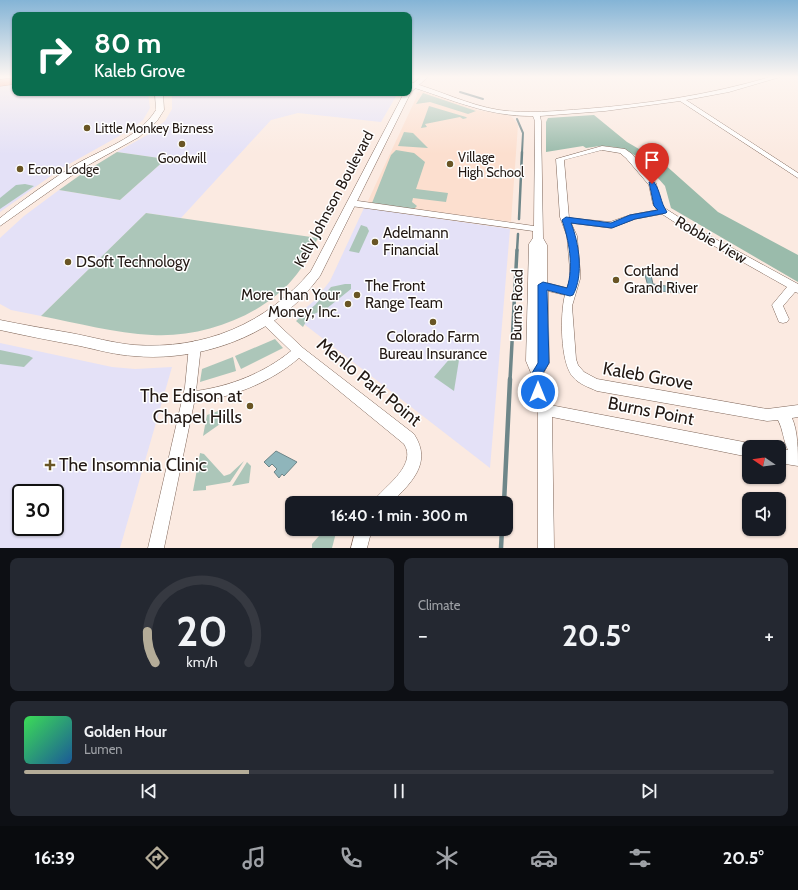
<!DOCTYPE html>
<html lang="en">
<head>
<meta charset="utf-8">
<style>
  body { margin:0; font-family:Cabin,sans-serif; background:#242831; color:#f1f3f6; height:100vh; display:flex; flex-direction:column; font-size:15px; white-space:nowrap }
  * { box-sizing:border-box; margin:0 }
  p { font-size:13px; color:#9ea1a6 }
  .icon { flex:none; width:22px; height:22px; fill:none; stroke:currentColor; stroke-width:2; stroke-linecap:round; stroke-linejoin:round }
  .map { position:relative; height:548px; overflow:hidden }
  .side { display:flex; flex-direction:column; gap:10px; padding:10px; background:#0d0f14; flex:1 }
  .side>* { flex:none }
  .hud { position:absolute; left:12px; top:12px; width:400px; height:84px; border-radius:8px; box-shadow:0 1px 3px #0004; background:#0b6e4f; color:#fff; overflow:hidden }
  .needle { width:26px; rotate:283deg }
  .fabs { position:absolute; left:742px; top:440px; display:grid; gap:8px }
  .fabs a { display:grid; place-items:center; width:44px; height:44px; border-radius:8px; background:#171b24; box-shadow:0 1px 3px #0004; font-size:20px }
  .speed { position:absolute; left:12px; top:484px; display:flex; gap:8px; font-size:20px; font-weight:700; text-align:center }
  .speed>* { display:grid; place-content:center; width:52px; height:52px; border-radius:50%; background:#171b24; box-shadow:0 1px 3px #0004; line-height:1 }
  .speed .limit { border:2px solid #111; border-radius:6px; background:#fff; color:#111 }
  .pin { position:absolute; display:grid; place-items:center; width:34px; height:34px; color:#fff; margin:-41px -17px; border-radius:50% 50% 50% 0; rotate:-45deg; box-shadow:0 0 4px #0007 }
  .pin .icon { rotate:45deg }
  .me { position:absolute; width:44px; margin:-22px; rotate:0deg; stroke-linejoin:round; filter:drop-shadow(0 0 3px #0008) }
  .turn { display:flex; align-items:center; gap:14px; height:84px; padding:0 16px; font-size:18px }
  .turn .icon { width:52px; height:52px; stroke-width:2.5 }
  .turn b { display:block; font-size:28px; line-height:34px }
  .big { font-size:30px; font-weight:700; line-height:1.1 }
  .side .widget { flex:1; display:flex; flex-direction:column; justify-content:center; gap:6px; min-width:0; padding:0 14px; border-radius:8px; background:#242831 }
  .side .dial { align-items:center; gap:0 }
  .dial svg { height:104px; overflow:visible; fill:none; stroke:#363941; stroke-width:7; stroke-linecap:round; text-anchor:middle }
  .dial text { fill:#f1f3f6; stroke:none }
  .song { display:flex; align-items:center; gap:12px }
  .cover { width:48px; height:48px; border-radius:6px; background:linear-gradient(135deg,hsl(130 70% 55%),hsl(210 70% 35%)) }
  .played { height:4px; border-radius:2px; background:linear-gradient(90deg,#b4ac98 30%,#363941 30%) }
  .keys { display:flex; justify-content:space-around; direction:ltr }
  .heat { display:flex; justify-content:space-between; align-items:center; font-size:22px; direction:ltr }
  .side .tiles { flex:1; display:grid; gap:10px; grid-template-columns:1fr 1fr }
  .widget:last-child { grid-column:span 2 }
  .trip { position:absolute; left:285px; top:496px; width:228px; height:40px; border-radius:8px; background:#171b24; box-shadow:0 1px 3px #0004; font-weight:700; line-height:40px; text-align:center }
  .dock { display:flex; height:64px; justify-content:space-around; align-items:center; background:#090b0e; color:#9ea1a6 }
  .dock .icon { width:28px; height:28px }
  .dock .active { color:#b4ac98 }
  .dock b { font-size:18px; color:#f1f3f6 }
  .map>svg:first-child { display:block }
  .commercial { fill:#e4e1f7; fill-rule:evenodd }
  .built { fill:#fcdfcf }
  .green { fill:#acc6b9 }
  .forest { fill:#9abbab }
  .water { fill:#8fb5bb; stroke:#6e8689 }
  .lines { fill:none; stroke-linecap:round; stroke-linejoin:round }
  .stream-far3 { stroke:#6e8689; stroke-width:2 }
  .stream-far2 { stroke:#6e8689; stroke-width:2.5 }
  .stream-far1 { stroke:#6e8689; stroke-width:3.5 }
  .stream { stroke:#6e8689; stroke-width:4.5 }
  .minor-casing { stroke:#7f6659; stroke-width:1 }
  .tertiary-casing { stroke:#7f6659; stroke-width:1 }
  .trunk-casing { stroke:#ac604e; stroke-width:1 }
  .minor { fill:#fff; fill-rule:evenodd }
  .tertiary { fill:#fff; fill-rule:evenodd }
  .trunk { fill:#f89f8b; fill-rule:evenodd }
  .route { fill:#1a73e8; stroke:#114b97 }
  .poi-dot { fill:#695524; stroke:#fff; stroke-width:1.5 }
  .labels { text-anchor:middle; stroke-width:3; stroke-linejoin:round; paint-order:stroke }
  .far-poi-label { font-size:13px; fill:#221813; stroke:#fff; text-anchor:start }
  .street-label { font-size:15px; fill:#221813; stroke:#fff }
  .poi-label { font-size:15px; fill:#221813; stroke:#fff; text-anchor:start }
  .near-street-label { font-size:18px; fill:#221813; stroke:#fff }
  .near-poi-label { font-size:18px; fill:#221813; stroke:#fff; text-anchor:end }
</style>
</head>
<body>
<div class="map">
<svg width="798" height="548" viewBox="0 0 798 548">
  <rect width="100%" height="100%" fill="#fbeae1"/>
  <g class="commercial">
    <polygon points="15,83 15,93 148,93 150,108 143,120 130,130 62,168 0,212 0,86"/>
    <polygon points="172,93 398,93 381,122 298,113 271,120 181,218 146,213 41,316 11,310 0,304 0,238 24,216 59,190 120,200 166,159 117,152 149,134 165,121 172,109"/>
    <polygon points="364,208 510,229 490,468 295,317 315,300 330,281"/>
    <path d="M0,343L112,367L135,369L172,367L120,548H0ZM21,493H55V527H21Z"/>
  </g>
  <polygon class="built" points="421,91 477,110 511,116 517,123 518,125 511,222 367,203 417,96 416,93"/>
  <g class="green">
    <polygon points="423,93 476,111 468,114 430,102 416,104"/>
    <polygon points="429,106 466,117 467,118 463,119 460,117 425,124 427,127 421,128"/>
    <polygon points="404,132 413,133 428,148 398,146"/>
    <polygon points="396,150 414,153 425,162 416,189 448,193 446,202 413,198 412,202 417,206 414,209 372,203 391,155"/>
    <polygon points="117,152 166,159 120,200 59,190 83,173"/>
    <polygon points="25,184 34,186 0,209 0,198 16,185"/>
    <path d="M146,213L318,238C310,253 303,268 292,280C260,317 201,338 152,335C115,333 77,323 41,316Z"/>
    <polygon points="361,225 367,227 369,231 359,253 349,251"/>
    <polygon points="345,284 351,284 351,289 326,309 309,316 303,327 296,321 315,305 331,287"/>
    <polygon points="275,339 283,348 241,369 235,356"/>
    <polygon points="0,350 29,356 33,358 24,367 0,364"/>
    <polygon points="452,356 459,360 454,391 434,377"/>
    <polygon points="233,357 236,371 200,382 202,369"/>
    <polygon points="221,410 220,424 203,436 207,415"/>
    <polygon points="200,453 204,454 224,476 230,474 244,461 230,482 206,486 206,490 193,491"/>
    <polygon points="247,462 251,466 249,483 232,486"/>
    <polygon points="325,529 337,529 332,548 312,548 312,544"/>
  </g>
  <polygon class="forest" points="594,115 627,142 663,163 718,212 798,255 798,282 671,208 665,186 640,158 625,150 614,147 600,146 586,148 583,146 546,152 546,122 548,118"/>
  <g class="water">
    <polygon points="645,275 651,275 653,284 679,288 681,293 649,290"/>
    <polygon points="276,451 297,462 284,476 282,474 279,478 274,472 277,469 272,464 269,467 264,462"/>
  </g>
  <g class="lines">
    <g class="stream-far3">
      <polyline points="460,92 483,99"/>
      <polyline points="517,119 523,133 522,153"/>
    </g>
    <g class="stream-far2">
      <polyline points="519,219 522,152"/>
      <polyline points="517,251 518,234"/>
    </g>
    <polyline class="stream-far1" points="510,380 517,250"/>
    <g class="stream">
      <polyline points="504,503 510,379"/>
      <polyline points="501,548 502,529"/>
    </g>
    <defs>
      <g id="minor">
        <path d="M770,77H780L729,92L686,100L798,173V178L680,101L605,111L540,116L541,121L543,238L547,245V283L567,288L570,279V270L567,236L560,217L556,159L602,146L625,149L632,154L656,183L661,204L666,209L699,230L798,284V293L795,292L783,306L789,319L787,322L783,323L779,322L772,305L787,287L693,234L662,214L635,219L611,228L571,223L577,236L580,270V279L572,306L576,359L578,365L584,372L597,379L767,409L798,405V417L792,418C798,431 798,451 798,466L779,463V449L788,450C783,440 783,429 778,420L767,421L597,391C588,387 579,384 573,377C560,363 560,313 565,295L548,291L549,363L543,374V387L550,405L749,443L755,447H749V457L552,417L554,548H538V410L531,387V373L526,361L529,244L533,238V231L351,206L347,203L351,200L534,226L535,121L533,116C489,117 450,99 409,86V82C439,90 468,105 499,110C527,114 556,111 584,109C647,104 709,95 770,77ZM602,150L620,153L626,158L649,185L653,204L657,210L630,215L610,222L569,218L564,160Z"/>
        <path d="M265,315L269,316L303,348L414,434C433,463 411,483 391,503H373L376,498C388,484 417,464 404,444L299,358C270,383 232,397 194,403L164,548H148L185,387L189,346L191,343L195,341L199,343L201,346L196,391C231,386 264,373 291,351L261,322L259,319L261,316Z"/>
        <polygon points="356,529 372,529 367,548 351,548"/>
      </g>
      <g id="tertiary">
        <path d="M421,77H428L411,92L320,276C310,289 300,301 287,311C246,345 186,361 134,356C116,355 98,350 80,346C53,341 27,336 0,330V320C24,325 48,329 71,333C92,337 113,343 134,345C204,350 266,324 311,271L404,93H409V87Z"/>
        <path d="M155,93H163L164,110L157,121L139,137L81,169L0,226V218C24,199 48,182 73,166C101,149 138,139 156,110Z"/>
      </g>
      <polygon id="trunk" points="15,78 15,84 0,86 0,80"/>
    </defs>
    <use href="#minor" class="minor-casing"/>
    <use href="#tertiary" class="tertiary-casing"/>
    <use href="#trunk" class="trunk-casing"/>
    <use href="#minor" class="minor"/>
    <use href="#tertiary" class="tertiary"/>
    <use href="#trunk" class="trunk"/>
  </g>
  <linearGradient id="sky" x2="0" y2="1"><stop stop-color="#84b4d6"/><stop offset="0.5" stop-color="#fdf6f2"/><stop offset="1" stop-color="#fdf6f2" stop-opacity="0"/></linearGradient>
  <rect width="798" height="154" fill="url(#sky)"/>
  <path class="route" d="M649,182H654C661,192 660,202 667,212L666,213L635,219L612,228L571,223C579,243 584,275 573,295L570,296L547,290L549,363L543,373L544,392L542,395L538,397L534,395L532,373L538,363V285L543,282L567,288C574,267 569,240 562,220L566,217L611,223L630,215L658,210L654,206Z"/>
  <g class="poi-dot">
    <circle cx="87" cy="128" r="4"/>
    <circle cx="182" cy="144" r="4"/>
    <circle cx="450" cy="164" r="4"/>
    <circle cx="20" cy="169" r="4"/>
    <circle cx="375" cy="242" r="4"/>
    <circle cx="68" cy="262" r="4"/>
    <circle cx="616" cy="280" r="4"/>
    <circle cx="357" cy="295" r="4"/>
    <circle cx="348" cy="304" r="4"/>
    <circle cx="433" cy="322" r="4"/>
    <circle cx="250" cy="406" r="4"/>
    <path d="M48 459h4v4h4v4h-4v4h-4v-4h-4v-4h4z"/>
  </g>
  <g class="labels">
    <g class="far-poi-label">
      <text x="95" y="133">Little Monkey Bizness</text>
      <text x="458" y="162">Village<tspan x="458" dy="15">High School</tspan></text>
      <text x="182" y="163" text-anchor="middle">Goodwill</text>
      <text x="28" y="174">Econo Lodge</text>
    </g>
    <g class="street-label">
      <text transform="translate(334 199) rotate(-62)" y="5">Kelly Johnson Boulevard</text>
      <text transform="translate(711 240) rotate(30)" y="5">Robbie View</text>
      <text transform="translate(517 305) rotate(-89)" y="5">Burns Road</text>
    </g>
    <g class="poi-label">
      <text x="383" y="238">Adelmann<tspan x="383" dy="17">Financial</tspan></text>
      <text x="76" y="267">DSoft Technology</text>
      <text x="624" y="276">Cortland<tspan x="624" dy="17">Grand River</tspan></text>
      <text x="365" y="291">The Front<tspan x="365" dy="17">Range Team</tspan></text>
      <text x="340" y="300" text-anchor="end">More Than Your<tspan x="340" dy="17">Money, Inc.</tspan></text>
      <text x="433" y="342" text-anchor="middle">Colorado Farm<tspan x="433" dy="17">Bureau Insurance</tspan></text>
    </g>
    <g class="near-street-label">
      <text transform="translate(648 376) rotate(10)" y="6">Kaleb Grove</text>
      <text transform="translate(369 382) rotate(39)" y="6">Menlo Park Point</text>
      <text transform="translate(651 411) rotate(11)" y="6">Burns Point</text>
    </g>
    <g class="near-poi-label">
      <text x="242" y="402">The Edison at<tspan x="242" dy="21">Chapel Hills</tspan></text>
      <text x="59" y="471" text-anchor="start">The Insomnia Clinic</text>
    </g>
  </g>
</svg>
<div class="fabs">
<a><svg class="needle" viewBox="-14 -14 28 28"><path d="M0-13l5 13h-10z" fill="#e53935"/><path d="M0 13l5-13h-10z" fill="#9ea1a6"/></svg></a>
<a><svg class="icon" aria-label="sound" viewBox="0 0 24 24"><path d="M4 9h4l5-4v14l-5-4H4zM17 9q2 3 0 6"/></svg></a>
</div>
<div class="speed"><div class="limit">30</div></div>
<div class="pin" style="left:652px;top:184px;background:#d93025"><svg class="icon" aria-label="arrive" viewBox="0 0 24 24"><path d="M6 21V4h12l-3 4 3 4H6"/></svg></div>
<svg class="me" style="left:538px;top:392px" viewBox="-20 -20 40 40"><circle r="17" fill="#1a73e8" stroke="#fff" stroke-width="3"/><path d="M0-11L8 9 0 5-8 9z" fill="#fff"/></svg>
<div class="trip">16:40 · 1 min · 300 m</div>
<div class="hud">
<div class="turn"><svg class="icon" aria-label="right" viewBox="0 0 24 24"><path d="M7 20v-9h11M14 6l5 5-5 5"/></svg><div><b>80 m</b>Kaleb Grove</div></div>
</div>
</div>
<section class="side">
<div class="tiles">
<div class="widget dial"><svg viewBox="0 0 100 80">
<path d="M14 69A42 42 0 1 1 86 69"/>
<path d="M14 69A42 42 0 0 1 8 45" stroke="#b4ac98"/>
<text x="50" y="56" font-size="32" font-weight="700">20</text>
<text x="50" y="72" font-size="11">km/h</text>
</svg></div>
<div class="widget"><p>Climate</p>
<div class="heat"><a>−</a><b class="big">20.5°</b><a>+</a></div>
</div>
<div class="widget">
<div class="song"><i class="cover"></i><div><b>Golden Hour</b><p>Lumen</p></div></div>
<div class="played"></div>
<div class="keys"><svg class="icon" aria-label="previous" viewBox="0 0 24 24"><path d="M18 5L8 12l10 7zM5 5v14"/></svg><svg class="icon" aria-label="pause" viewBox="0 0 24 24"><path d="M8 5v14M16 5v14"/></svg><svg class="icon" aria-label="next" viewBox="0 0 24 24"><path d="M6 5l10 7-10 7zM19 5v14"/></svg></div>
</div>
</div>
</section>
<nav class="dock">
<b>16:39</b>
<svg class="icon active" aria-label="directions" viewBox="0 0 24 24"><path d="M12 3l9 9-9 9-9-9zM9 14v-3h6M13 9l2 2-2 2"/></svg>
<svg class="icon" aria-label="music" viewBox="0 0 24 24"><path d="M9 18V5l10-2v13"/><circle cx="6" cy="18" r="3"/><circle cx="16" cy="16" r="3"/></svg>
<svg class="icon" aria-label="phone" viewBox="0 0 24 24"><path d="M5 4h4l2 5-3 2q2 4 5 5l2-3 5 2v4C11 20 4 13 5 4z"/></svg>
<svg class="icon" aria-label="climate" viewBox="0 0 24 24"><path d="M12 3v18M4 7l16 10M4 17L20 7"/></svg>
<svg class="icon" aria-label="car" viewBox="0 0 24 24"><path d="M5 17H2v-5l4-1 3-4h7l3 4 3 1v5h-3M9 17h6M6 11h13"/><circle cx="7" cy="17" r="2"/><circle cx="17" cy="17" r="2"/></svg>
<svg class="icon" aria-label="filters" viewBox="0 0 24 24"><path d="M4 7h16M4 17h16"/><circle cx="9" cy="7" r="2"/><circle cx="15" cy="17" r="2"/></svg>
<b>20.5°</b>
</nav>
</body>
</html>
